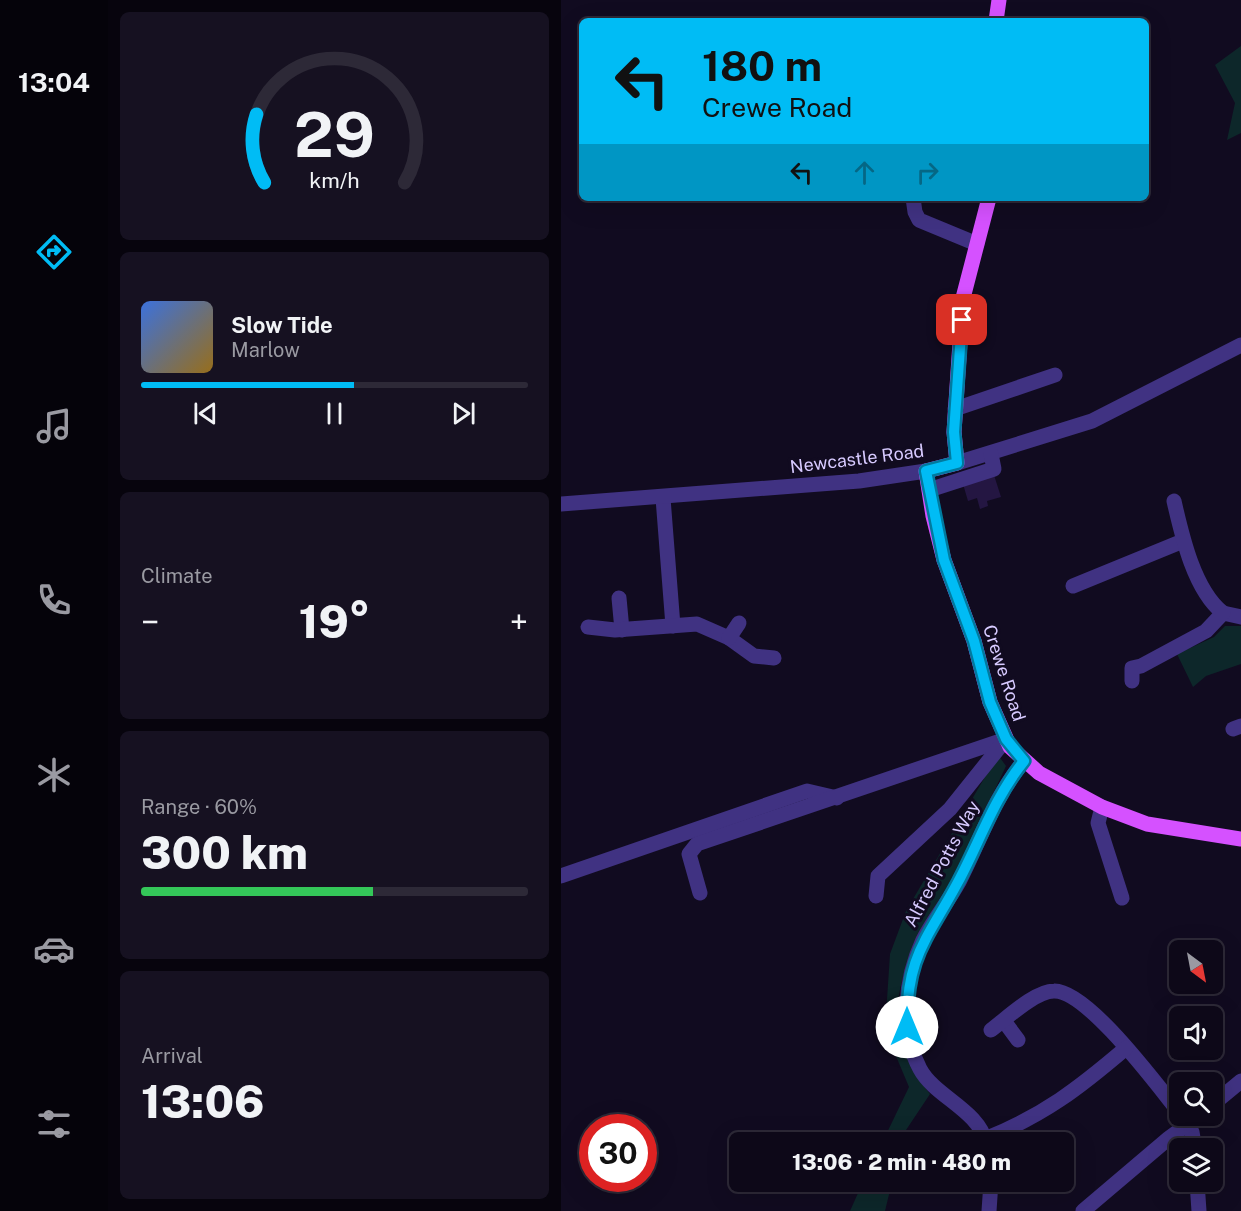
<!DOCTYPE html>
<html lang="en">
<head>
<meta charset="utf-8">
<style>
  body { margin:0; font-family:"Public Sans",sans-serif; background:#161121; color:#f1f3f6; height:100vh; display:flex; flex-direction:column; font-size:22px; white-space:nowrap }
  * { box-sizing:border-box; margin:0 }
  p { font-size:20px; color:#9a9aa2 }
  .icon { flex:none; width:33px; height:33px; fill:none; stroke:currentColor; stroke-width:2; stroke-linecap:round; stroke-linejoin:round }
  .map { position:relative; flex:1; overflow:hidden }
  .panel { display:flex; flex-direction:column; gap:12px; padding:12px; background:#07040d; width:453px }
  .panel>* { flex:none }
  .top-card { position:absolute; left:18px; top:18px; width:570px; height:183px; border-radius:9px; box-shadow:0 6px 24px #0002,0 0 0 2px #2d2937; background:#00bcf5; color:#111; overflow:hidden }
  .needle { width:39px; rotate:148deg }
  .buttons { position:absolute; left:608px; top:940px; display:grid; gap:12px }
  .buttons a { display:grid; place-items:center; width:54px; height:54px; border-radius:9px; background:#0d0818; box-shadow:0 6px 24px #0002,0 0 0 2px #2d2937; font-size:30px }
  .speed { position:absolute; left:18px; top:1114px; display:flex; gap:12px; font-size:30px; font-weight:700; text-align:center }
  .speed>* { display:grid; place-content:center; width:78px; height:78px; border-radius:50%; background:#0d0818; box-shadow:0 6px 24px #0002,0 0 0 2px #2d2937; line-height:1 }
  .speed .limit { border:9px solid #d22; background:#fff; color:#111 }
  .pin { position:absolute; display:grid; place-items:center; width:51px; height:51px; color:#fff; margin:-26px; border-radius:12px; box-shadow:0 3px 9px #0006 }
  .me { position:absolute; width:66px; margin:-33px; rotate:0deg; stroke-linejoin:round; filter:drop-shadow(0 0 4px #0008) }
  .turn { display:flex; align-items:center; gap:21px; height:126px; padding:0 24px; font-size:27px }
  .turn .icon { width:78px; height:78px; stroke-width:2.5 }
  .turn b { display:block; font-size:42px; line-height:51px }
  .lanes { display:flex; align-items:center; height:57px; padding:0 24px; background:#0003; justify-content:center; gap:30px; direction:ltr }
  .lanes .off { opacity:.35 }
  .big { font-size:45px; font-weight:800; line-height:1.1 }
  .panel .tile { flex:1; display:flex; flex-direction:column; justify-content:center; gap:9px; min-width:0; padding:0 21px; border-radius:9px; background:#161121 }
  .panel .dial { align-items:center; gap:0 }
  .dial svg { height:156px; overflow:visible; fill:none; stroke:#2d2937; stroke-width:7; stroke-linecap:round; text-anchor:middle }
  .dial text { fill:#f1f3f6; stroke:none }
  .song { display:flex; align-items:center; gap:18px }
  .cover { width:72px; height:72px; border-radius:9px; background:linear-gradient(135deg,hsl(220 70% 55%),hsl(40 70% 35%)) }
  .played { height:6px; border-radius:3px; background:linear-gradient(90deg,#00bcf5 55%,#2d2937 55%) }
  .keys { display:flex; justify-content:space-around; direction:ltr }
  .heat { display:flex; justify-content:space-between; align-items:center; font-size:33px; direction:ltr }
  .charge { height:9px; border-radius:4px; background:linear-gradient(90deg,#34c759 60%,#2d2937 0) }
  .trip { position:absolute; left:168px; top:1132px; width:345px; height:60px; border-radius:9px; background:#0d0818; box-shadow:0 6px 24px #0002,0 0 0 2px #2d2937; font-weight:800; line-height:60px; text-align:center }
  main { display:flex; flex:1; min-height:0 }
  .menu { display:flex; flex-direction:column; width:108px; justify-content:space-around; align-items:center; background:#05030a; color:#9a9aa2 }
  .menu .icon { width:42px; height:42px }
  .menu .selected { color:#00bcf5 }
  .menu b { font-size:27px; color:#f1f3f6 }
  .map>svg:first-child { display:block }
  .green { fill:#0d272a }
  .building { fill:#241642 }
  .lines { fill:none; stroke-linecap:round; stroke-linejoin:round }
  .minor { stroke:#403282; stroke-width:15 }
  .major { stroke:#d551ff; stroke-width:15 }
  .route-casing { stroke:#007a9f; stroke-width:15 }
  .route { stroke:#00bcf5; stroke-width:10 }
  .labels { text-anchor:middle; stroke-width:6; stroke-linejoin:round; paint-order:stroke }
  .street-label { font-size:18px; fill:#d7caff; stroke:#110b20 }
</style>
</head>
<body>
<main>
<nav class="menu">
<b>13:04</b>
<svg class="icon selected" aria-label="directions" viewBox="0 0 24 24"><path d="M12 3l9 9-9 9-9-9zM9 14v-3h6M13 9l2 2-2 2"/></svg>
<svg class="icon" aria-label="music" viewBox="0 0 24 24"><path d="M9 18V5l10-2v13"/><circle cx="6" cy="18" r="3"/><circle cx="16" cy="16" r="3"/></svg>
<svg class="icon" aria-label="phone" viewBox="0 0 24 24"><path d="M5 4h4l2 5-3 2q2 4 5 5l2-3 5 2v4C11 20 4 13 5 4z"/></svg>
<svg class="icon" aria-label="climate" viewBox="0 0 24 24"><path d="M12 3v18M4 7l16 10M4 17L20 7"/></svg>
<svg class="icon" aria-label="car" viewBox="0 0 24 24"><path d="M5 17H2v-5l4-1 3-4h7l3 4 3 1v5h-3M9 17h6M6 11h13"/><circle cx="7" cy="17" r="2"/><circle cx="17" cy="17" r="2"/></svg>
<svg class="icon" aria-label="filters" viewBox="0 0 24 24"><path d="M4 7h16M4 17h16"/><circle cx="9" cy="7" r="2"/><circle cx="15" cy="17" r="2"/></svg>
</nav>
<section class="panel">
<div class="tile dial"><svg viewBox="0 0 100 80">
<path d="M14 69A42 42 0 1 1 86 69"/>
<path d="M14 69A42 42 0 0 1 10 34" stroke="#00bcf5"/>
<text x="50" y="56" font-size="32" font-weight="700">29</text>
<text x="50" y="72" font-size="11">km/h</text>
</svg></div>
<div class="tile">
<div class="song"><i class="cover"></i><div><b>Slow Tide</b><p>Marlow</p></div></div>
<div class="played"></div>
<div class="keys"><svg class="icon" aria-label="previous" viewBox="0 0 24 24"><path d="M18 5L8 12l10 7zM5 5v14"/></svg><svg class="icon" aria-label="pause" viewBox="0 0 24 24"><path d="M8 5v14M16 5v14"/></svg><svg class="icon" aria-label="next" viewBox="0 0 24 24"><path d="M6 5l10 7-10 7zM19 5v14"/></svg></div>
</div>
<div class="tile"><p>Climate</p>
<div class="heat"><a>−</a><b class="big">19°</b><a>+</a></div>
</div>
<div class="tile"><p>Range · 60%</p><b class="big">300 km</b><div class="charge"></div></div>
<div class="tile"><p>Arrival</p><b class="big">13:06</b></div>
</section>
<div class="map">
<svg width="680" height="1211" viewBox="0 0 680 1211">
  <rect width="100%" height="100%" fill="#110b20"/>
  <g class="green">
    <polygon points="680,46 680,133 666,140 674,103 654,65"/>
    <polygon points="664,626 680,626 680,664 645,676 632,687 616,654 653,637"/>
    <path d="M437,755L445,766C427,805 409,843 389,881C349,956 305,1014 369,1094L345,1130L342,1143H321L348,1087L324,1030L329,954L345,911Z"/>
    <polygon points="302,1182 331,1182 324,1211 289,1211"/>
  </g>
  <polygon class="building" points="433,475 440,497 426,501 427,506 419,509 416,498 407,501 402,484"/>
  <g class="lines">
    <g class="minor">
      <polyline points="352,198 354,212 358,220 416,244"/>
      <polyline points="394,409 494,375"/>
      <polyline points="396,463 531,421 680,345"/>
      <polyline points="368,490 433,469 430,454"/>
      <polyline points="102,498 112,626"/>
      <polyline points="0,504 298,481 365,471"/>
      <polyline points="512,586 622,541"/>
      <polyline points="58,598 61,630"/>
      <polyline points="662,613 680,617"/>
      <polyline points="27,627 54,630 136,624 168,638 193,656 213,658"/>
      <polyline points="168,638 178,623"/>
      <path d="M571,681V668L580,666L645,631L662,613C633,590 621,536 613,501"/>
      <polyline points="672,729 680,726"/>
      <polyline points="541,807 537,823 561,898"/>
      <polyline points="0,876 246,791 276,798"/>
      <polyline points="139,893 128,854 136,844 445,739"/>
      <polyline points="315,896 317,876 389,809 445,739"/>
      <polyline points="443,1021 457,1040"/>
      <path d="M430,1030C445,1019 474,991 493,991C526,990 596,1085 618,1112"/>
      <polyline points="651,1105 680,1081"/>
      <polyline points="624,1118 631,1132 634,1149"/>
      <path d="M424,1139C483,1115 517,1089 565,1048"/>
      <path d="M425,1143C418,1110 374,1097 359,1069C338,1030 344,979 362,940C372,920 387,902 398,882C419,841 433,797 463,761"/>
      <polyline points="636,1182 638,1211"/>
      <polyline points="428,1211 430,1182"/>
      <polyline points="522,1211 608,1138 638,1116"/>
    </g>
    <g class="major">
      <polyline points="435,21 438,0"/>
      <polyline points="428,198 402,298 393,432 396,463 365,471 372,516 383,560 413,641 429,702 449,747 478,773 541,807 586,824 680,839"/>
    </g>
  </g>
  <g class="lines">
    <defs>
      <path id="route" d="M346,1027C345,956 366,940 397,882C419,841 433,798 463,761L445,739L429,702L413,641L383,560L365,471L396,463L393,432L401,320"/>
    </defs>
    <use href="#route" class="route-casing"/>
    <use href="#route" class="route"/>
  </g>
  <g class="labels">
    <g class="street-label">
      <text transform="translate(296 459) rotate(-7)" y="6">Newcastle Road</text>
      <text transform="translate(443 673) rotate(72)" y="6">Crewe Road</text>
      <text transform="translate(381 864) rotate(-62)" y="6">Alfred Potts Way</text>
    </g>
  </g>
</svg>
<div class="buttons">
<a><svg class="needle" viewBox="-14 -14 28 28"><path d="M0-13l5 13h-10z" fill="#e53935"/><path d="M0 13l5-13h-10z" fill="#9a9aa2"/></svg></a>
<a><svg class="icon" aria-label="sound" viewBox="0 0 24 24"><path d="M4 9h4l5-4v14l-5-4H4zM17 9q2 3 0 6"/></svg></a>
<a><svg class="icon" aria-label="search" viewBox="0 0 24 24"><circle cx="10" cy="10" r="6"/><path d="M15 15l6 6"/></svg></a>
<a><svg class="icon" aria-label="layers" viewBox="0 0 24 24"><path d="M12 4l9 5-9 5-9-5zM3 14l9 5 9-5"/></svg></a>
</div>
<div class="speed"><div class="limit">30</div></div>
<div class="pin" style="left:401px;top:320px;background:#d93025"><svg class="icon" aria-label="arrive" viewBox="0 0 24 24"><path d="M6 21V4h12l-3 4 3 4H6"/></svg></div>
<svg class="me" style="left:346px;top:1027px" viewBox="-20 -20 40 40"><circle r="19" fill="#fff"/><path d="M0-13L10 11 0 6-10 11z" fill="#00bcf5"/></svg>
<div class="trip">13:06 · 2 min · 480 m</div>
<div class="top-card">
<div class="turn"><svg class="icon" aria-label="left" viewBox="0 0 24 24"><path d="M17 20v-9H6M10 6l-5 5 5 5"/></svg><div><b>180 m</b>Crewe Road</div></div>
<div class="lanes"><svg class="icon" aria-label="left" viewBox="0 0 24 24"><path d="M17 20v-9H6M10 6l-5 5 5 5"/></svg><svg class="icon off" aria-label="ahead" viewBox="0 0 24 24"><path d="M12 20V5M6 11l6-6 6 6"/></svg><svg class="icon off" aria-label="right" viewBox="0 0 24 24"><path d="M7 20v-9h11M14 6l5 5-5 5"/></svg></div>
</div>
</div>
</main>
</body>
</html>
